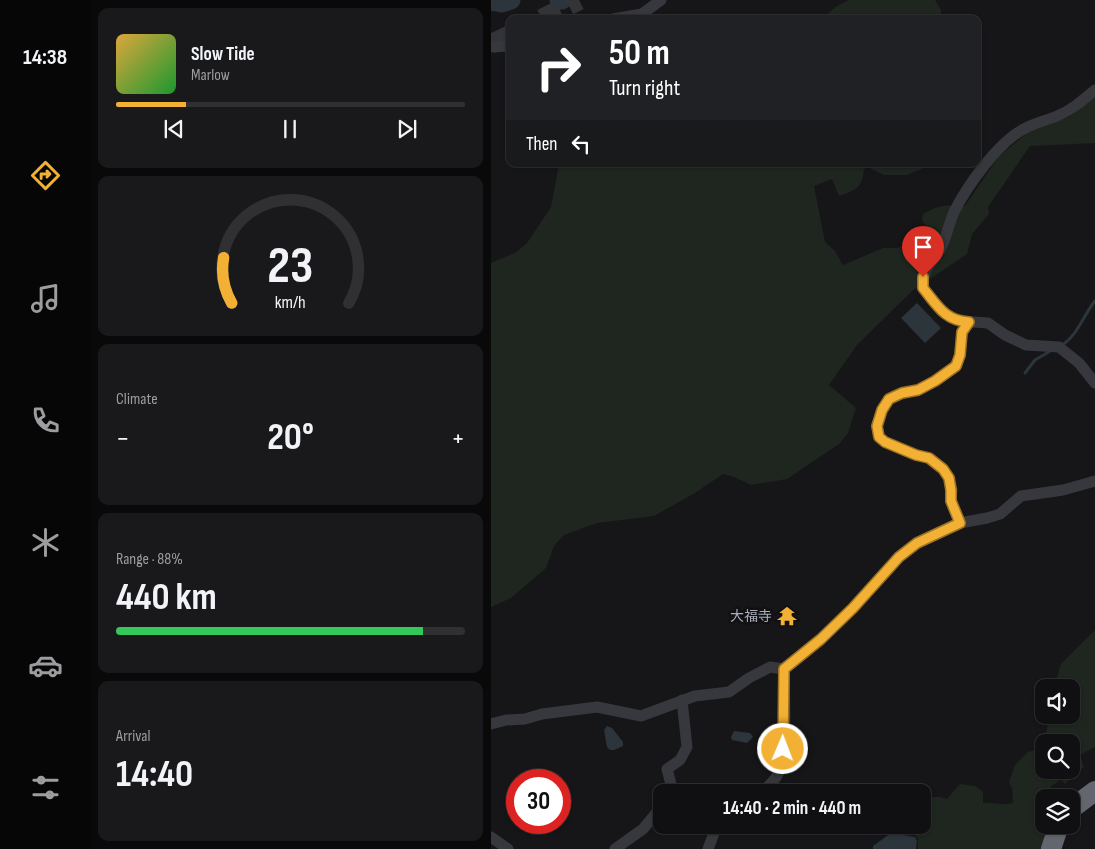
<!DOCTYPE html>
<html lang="en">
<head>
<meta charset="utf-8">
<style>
  body { margin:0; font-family:"Sofia Sans Condensed","Noto Sans JP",sans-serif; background:#19191b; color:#f1f3f6; height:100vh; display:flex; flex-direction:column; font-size:19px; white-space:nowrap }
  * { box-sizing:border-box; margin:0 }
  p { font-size:16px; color:#9c9d9f }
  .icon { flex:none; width:28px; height:28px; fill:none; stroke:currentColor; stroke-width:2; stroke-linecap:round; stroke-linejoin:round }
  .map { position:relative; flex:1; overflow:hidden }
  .panel { display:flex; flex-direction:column; gap:8px; padding:8px; background:#09090a; width:401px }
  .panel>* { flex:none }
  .guide { position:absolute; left:15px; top:15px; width:475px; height:152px; border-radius:10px; box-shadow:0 1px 4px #0004,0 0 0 1px #303032; background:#202124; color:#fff; overflow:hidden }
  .buttons { position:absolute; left:544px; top:679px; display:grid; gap:10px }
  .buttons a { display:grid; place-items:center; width:45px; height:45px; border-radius:10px; background:#101012; box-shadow:0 1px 4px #0004,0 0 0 1px #303032; font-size:25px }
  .speed { position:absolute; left:15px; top:769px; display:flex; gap:10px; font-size:25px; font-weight:700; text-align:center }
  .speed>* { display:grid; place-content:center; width:65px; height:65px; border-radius:50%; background:#101012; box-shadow:0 1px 4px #0004,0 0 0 1px #303032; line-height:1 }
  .speed .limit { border:8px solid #d22; background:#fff; color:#111 }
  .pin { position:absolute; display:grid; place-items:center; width:42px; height:42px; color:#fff; margin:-51px -21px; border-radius:50% 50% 50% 0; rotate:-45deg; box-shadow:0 0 5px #0007 }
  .pin .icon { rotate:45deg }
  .me { position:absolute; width:55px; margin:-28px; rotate:1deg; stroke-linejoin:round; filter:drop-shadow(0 0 4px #0008) }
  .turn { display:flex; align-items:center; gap:18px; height:105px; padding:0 20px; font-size:22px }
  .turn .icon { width:65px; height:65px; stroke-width:2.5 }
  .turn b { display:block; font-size:35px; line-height:42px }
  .then { display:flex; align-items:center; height:48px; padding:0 20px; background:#0003; gap:10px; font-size:19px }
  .big { font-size:38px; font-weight:700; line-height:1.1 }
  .panel .card { flex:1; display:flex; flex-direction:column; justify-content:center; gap:8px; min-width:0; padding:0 18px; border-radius:10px; background:#19191b }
  .panel .dial { align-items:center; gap:0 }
  .dial svg { height:130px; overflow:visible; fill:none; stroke:#303032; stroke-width:7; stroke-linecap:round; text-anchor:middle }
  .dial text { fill:#f1f3f6; stroke:none }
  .song { display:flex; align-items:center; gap:15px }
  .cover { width:60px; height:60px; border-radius:8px; background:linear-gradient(135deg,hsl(40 70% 55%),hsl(130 70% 35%)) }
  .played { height:5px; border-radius:2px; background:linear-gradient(90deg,#f2b134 20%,#303032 20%) }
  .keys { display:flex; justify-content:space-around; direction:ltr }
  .heat { display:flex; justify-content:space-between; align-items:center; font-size:28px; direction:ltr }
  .charge { height:8px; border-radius:4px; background:linear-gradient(90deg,#34c759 88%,#303032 0) }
  .trip { position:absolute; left:162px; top:784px; width:278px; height:50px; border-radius:10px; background:#101012; box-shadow:0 1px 4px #0004,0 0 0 1px #303032; font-weight:700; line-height:50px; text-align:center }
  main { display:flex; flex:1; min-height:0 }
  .tabs { display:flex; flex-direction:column; width:90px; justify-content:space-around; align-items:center; background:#060607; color:#9c9d9f }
  .tabs .icon { width:35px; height:35px }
  .tabs .active { color:#f2b134 }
  .tabs b { font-size:22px; color:#f1f3f6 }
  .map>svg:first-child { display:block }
  .green { fill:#1e261f }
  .water { fill:#2c353c }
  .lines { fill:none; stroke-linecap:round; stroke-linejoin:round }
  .stream { stroke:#2c353c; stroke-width:3 }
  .river { stroke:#2c353c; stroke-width:19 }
  .highway-tunnel { stroke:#333438; stroke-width:20; stroke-dasharray:20 10; stroke-linecap:butt }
  .street { stroke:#37383d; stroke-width:11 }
  .highway { stroke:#63666e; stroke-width:20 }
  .route-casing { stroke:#9d7322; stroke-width:12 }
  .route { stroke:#f2b134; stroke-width:9 }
  .labels { text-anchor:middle; stroke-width:5; stroke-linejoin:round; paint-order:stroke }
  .poi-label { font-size:14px; fill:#a8adb8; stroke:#111113; text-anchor:end }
</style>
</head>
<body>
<main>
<nav class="tabs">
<b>14:38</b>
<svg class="icon active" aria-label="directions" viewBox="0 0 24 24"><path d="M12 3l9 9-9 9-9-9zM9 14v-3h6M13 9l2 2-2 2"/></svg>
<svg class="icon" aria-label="music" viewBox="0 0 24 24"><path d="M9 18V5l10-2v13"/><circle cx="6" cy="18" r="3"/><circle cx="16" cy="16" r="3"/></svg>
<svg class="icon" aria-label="phone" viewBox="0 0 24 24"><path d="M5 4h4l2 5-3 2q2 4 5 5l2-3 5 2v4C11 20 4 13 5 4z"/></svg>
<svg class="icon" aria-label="climate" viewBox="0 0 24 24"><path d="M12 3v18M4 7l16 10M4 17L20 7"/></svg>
<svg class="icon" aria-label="car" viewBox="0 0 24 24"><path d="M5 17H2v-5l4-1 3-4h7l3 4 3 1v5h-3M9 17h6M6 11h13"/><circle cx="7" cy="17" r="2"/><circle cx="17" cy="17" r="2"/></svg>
<svg class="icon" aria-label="filters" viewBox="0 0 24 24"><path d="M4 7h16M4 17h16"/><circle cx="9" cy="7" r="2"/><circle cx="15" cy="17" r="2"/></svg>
</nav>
<section class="panel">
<div class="card">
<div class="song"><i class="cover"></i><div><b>Slow Tide</b><p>Marlow</p></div></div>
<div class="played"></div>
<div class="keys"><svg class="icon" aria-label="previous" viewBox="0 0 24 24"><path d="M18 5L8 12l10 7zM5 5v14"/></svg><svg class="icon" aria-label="pause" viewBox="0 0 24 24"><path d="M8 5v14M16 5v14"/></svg><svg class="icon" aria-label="next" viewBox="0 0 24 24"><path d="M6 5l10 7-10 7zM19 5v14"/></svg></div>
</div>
<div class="card dial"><svg viewBox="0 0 100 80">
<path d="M14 69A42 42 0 1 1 86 69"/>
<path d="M14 69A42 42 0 0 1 9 41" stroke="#f2b134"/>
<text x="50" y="56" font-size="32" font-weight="700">23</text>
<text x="50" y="72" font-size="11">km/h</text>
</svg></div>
<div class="card"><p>Climate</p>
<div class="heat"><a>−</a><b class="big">20°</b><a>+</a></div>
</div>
<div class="card"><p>Range · 88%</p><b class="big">440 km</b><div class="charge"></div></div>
<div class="card"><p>Arrival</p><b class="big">14:40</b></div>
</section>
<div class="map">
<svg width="604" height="849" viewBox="0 0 604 849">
  <rect width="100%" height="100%" fill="#161618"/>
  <g class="green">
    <polygon points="358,0 444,0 450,10 450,19 330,19 346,6"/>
    <path d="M604,97V143L539,146L497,207L498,214L481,234L476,254L421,291L366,345L338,385L365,408L357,433L348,444L296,479L260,485L243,477L232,474L204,493L163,516L106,523L73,535L63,546L55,568L20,598L0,607V263L24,253L36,243L60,207L68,164H443L416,175H393L376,167L373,169C371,189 365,190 348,196L341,179L323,186L334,242L344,251L352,265L392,248H406L431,239L436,228L431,220L432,214C447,205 457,205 474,206L508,156L540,130L578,117Z"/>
    <path d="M604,630V747L589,755L593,767L574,784L570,780L560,786L557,797L552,798V825H556L558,841L556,849H427V839L421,831L423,825H431V810L442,797H449L456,799L469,784L484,786L492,792V803C502,802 512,806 522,803L521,788L518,782L524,765L537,752L552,748V770H580V742H554L558,715H580V688L563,687L570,664Z"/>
  </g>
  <g class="water">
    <polygon points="426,303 450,328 434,343 410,318"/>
    <polygon points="116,726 121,728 132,742 132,746 123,750 119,750 116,747 113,730"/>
    <polygon points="243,731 259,733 262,737 256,743 241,740 240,737"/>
    <polygon points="400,833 424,837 426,841 425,849 382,849 382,846"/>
  </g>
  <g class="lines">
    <g class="stream">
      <path d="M571,345C587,335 593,314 604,301"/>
      <polyline points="534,373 544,360 561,350"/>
    </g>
    <g class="river">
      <polyline points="68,0 71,0"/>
      <polyline points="0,1 11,3 20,0"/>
    </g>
    <g class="highway-tunnel">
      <polyline points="51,19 88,0"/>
      <polyline points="0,44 19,35"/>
    </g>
    <g class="street">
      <polyline points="122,19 151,14 170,0"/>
      <polyline points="0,47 19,46"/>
      <path d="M604,90C592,100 581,110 566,116C554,121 542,123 531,130C506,144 476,186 463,212C458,223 456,236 450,248C441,265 432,265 432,288L450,310L460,318L468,321L497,323L514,335L535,345L568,347L588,363L604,383"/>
      <polyline points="469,523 460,501 461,490 458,478 452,469 438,458 425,455 394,442 388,437 386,426 391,410 398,399 411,393 427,390 444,381 465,366 469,355 471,332 478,322"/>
      <polyline points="0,724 15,720 34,719 51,714 106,707 150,716 204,696 238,692 258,678 279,667 293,669 330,639 362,608 408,557 426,543 469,523 496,518 509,514 530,496 572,490 604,481"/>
      <polyline points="179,792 181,788 176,769 189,760 196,747 191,700"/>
      <path d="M270,792C277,787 284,781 288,772C297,749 293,696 293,669"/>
      <polyline points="0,837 17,849"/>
      <polyline points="124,849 152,829 171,806"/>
      <polyline points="217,849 226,825"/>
    </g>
    <g class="highway">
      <polyline points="580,809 604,791"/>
      <polyline points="560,849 568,825"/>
    </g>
  </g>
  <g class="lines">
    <defs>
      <path id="route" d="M292,749L293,669L330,639L362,608L408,557L426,543L469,523L460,501V490L458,478L452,469L438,458L425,455L394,442L388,437L386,426L391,410L398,399L411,393L427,390L444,381L465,366L469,355L471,332L478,322C454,321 446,305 432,288V277"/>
    </defs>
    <use href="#route" class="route-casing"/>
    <use href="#route" class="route"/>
  </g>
  <defs>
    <symbol id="temple-bare" viewBox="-9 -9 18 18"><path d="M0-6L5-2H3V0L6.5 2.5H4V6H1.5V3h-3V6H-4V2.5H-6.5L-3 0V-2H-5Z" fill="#f2b134" stroke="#111113" stroke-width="2.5" paint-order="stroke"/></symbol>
  </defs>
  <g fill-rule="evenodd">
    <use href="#temple-bare" x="282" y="602" width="28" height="28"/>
  </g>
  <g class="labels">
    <g class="poi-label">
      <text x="281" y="621">大福寺</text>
    </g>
  </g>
</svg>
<div class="buttons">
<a><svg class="icon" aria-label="sound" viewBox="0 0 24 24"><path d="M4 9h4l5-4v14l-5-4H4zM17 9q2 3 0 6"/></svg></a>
<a><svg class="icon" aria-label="search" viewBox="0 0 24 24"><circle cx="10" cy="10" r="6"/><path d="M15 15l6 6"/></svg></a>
<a><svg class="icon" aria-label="layers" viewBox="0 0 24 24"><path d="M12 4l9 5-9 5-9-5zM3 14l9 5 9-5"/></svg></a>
</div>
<div class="speed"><div class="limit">30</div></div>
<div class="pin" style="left:432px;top:277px;background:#d93025"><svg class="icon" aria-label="arrive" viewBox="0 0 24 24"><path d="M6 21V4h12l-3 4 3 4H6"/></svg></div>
<svg class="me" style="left:292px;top:749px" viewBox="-20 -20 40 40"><circle r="17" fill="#f2b134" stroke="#fff" stroke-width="3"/><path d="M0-11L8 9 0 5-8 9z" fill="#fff"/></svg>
<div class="trip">14:40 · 2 min · 440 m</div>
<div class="guide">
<div class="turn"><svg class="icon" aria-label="right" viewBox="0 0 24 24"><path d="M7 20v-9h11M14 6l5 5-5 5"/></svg><div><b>50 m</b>Turn right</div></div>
<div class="then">Then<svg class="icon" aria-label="left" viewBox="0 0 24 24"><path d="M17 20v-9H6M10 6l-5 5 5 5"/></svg></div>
</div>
</div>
</main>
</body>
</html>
